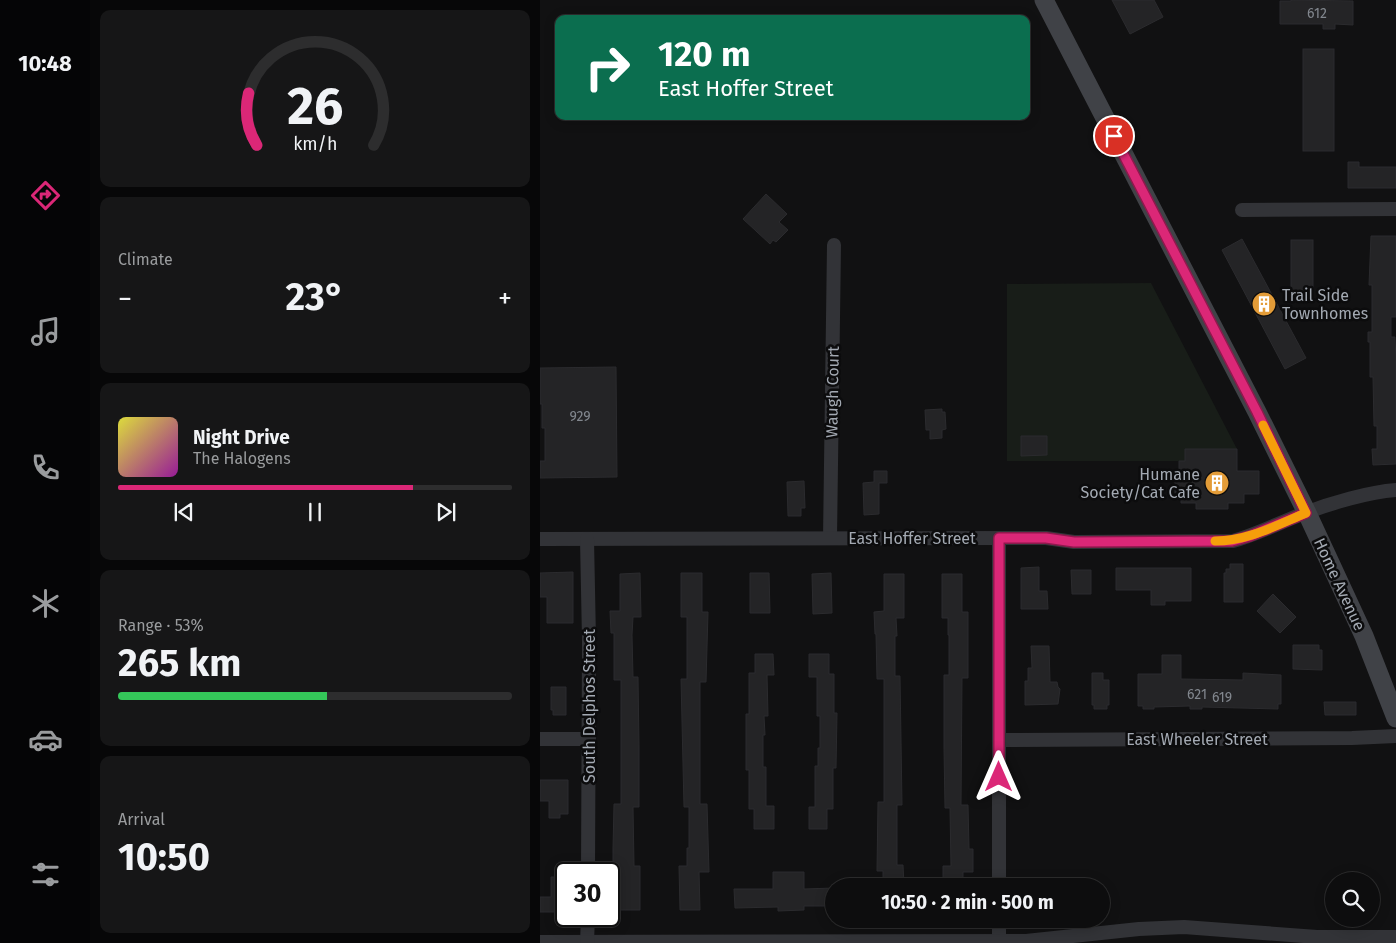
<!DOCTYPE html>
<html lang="en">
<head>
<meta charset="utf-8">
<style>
  body { margin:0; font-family:"Fira Sans",sans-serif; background:#161617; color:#f1f3f6; height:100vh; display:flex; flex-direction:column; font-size:19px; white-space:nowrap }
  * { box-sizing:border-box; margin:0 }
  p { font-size:16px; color:#9a9c9e }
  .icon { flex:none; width:28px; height:28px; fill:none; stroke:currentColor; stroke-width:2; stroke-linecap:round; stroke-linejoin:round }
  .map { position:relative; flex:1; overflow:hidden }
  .drawer { display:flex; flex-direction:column; gap:10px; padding:10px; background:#070708; width:450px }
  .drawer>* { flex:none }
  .top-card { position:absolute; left:15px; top:15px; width:475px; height:105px; border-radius:10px; box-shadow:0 2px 12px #0003,0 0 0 1px #2d2d2e; background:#0b6e4f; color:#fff; overflow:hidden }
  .buttons { position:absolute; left:785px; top:872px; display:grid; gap:10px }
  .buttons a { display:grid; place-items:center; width:55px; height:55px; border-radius:50%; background:#0d0d0e; box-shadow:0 2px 12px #0003,0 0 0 1px #2d2d2e; font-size:25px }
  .speed { position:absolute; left:15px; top:862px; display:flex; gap:10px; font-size:25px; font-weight:700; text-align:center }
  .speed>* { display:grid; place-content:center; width:65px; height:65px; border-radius:50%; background:#0d0d0e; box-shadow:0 2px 12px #0003,0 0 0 1px #2d2d2e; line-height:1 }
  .speed .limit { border:2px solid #111; border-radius:8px; background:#fff; color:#111 }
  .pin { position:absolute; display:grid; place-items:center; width:42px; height:42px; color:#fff; margin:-21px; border:2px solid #fff; border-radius:50%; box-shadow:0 1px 5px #0007 }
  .me { position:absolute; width:55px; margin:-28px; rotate:0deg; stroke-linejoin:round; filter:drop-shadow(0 0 4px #0008) }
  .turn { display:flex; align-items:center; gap:18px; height:105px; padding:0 20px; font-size:22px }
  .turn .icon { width:65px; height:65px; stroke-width:2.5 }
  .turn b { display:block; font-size:35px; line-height:42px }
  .big { font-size:38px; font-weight:700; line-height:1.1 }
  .drawer .tile { flex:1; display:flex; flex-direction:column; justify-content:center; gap:8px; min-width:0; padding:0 18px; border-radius:10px; background:#161617 }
  .drawer .dial { align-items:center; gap:0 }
  .dial svg { height:130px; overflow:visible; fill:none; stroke:#2d2d2e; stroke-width:7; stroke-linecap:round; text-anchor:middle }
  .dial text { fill:#f1f3f6; stroke:none }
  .song { display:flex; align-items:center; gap:15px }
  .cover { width:60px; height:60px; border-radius:8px; background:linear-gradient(135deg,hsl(60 70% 55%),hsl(300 70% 35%)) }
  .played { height:5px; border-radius:2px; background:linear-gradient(90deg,#db2777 75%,#2d2d2e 75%) }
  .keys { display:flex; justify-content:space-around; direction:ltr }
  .heat { display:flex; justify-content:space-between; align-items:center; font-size:28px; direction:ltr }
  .charge { height:8px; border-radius:4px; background:linear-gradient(90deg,#34c759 53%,#2d2d2e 0) }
  .trip { position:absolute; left:285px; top:878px; width:285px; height:50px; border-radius:25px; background:#0d0d0e; box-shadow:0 2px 12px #0003,0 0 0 1px #2d2d2e; font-weight:700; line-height:50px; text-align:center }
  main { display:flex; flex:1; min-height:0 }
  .dock { display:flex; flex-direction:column; width:90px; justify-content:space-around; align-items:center; background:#050506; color:#9a9c9e }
  .dock .icon { width:35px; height:35px }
  .dock .current { color:#db2777 }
  .dock b { font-size:22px; color:#f1f3f6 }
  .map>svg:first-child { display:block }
  .green { fill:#181d18 }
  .building { fill:#242426; stroke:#2b2b2e }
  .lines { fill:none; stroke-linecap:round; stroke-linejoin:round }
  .minor { stroke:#323337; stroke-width:14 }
  .secondary { stroke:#404247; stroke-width:19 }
  .route-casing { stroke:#8e194d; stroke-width:12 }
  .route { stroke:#db2777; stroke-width:9 }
  .slow { stroke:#f59e0b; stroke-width:9 }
  .labels { text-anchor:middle; stroke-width:5; stroke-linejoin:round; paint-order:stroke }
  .number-label { font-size:14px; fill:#82878e }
  .poi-label { font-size:16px; fill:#a3a9b2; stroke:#0c0c0d; text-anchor:start }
  .street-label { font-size:16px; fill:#a3a9b2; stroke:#0c0c0d }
</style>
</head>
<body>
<main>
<nav class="dock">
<b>10:48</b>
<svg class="icon current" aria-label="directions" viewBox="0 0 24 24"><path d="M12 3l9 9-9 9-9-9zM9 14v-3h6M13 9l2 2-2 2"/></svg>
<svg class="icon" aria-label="music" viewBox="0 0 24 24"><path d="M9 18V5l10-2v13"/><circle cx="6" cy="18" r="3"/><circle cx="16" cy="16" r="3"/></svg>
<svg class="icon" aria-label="phone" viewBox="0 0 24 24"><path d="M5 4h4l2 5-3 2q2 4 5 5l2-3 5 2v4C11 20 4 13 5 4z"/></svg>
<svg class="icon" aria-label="climate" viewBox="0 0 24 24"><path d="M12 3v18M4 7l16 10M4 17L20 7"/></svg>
<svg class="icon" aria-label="car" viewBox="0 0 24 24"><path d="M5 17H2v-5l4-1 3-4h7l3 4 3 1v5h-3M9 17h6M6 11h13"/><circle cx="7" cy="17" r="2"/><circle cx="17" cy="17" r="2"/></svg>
<svg class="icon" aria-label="filters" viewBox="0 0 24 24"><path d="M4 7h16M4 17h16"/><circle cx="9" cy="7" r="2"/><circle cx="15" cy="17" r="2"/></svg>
</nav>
<section class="drawer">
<div class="tile dial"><svg viewBox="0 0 100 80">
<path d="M14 69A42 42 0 1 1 86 69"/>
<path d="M14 69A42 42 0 0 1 9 37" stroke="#db2777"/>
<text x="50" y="56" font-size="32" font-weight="700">26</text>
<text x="50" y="72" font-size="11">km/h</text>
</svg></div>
<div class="tile"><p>Climate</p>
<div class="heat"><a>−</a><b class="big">23°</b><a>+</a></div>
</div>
<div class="tile">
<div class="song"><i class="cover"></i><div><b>Night Drive</b><p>The Halogens</p></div></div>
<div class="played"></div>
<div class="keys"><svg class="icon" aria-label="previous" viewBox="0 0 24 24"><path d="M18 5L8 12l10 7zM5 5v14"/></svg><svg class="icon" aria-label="pause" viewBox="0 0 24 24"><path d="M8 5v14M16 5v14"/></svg><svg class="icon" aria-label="next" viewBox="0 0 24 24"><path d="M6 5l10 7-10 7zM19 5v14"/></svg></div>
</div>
<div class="tile"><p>Range · 53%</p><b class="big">265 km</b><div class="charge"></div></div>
<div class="tile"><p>Arrival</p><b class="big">10:50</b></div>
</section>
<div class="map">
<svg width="856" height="943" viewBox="0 0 856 943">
  <rect width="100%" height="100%" fill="#111112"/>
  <polygon class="green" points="611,283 697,449 645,449 645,461 467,461 467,284"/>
  <g class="building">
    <polygon points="572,0 614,0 623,17 590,34"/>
    <polygon points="751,0 813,1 813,25 795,24 795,29 783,29 783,24 740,24 740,1 751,1"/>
    <rect x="763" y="49" width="31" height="102"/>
    <polygon points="808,162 819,162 819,167 856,167 856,188 808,188"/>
    <polygon points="226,194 247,214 239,222 248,230 236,242 233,240 230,244 203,219"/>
    <polygon points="831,236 856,236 856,317 851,317 851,337 855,337 856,361 856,464 833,465 832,449 837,449 837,426 834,426 833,377 830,377 830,342 828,342 828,332 832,332 832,285 829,285"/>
    <polygon points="702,239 766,358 745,369 682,250"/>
    <rect x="751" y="240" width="22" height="61"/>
    <polygon points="76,367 77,477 0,478 0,461 5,461 5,428 2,428 2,404 0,404 0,368"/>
    <polygon points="402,409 402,412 405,412 406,429 402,430 402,438 390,439 390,430 386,430 385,410"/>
    <polygon points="481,436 507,436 507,455 481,456"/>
    <polygon points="645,449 697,449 697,471 719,471 719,494 704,494 704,503 688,503 688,509 656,509 656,503 641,503 641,492 635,493 635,474 639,473 639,461 645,461"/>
    <polygon points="334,471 347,471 347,483 339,483 339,514 324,515 323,483 334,482"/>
    <polygon points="264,481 265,508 261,508 261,516 248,516 247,482"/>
    <polygon points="690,564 703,564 703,602 684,602 684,573 686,573 686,569 690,569"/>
    <polygon points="499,567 499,591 507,591 508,609 481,609 481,568"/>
    <polygon points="576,568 651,568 651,601 625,601 625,605 611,605 611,590 576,590"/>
    <polygon points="531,570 551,570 551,594 532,594"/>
    <polygon points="33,572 33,623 7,623 7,597 0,597 0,573"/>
    <polygon points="100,573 101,617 93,617 92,635 93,677 98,677 99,747 99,807 93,807 94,866 100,866 100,910 80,910 79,872 73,872 73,849 74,804 81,804 81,680 74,680 74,633 71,633 70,611 80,611 80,574"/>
    <polygon points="141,573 162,573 162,612 168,612 166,682 160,682 160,804 167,804 169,872 159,872 160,910 140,910 139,866 147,866 147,848 149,848 149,807 144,807 141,679 147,679 147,617 141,617"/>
    <polygon points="210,573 229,573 230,613 210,613"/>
    <polygon points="291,573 292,613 273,614 272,574"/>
    <polygon points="344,574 364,574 364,618 356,618 357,636 355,636 355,676 360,676 362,805 357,805 357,865 363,865 364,886 343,886 343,871 337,871 338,802 344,802 344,679 337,679 336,634 335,634 334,612 344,611"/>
    <polygon points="402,574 422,574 422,612 428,612 428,678 422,678 421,805 428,805 429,849 433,849 433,872 423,872 423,886 403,886 403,866 411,866 410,808 405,808 404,748 404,675 409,675 409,635 408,635 408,618 402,618"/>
    <polygon points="733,594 756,617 740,633 717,611"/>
    <polygon points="753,645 779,645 779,650 782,650 782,670 753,669"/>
    <polygon points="491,646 509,646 510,682 517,682 518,687 520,689 518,704 485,705 485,681 488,681 488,668 492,668"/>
    <polygon points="215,654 233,654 234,675 227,675 228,716 224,716 225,735 223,735 223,767 226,767 226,806 234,806 234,829 214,829 214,809 209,809 209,770 206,770 206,714 209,714 209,673 215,673"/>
    <polygon points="269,654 289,654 289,674 294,674 294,713 297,713 296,768 293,768 293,809 287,809 287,829 269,829 269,807 275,807 275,766 278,766 278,748 280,748 280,716 277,716 277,677 269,677"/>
    <polygon points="622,655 641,655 641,679 703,680 703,673 741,675 741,704 738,704 738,709 662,707 662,709 650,709 650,706 614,707 614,709 603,709 603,706 598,706 598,674 622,674"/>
    <polygon points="552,673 563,673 563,680 569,680 569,705 567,705 567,709 554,709 554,705 552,705"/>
    <polygon points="11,687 26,687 26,715 13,715 13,710 11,710"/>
    <polygon points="784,702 816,702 816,715 785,715"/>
    <polygon points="0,780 28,780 28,814 20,814 20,818 9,818 9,801 0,801"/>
    <polygon points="233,872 264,872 264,889 294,888 294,906 264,906 264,910 238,911 238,907 195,908 194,889 233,889"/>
    <polygon points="11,877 26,877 26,912 0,912 0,897 11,897"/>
  </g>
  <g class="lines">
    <g class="minor">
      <polyline points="702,210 856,209"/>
      <polyline points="290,538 294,245"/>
      <path d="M0,539L506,538L534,542L693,541C718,534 741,522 765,513C791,503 829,492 856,490"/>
      <polyline points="47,539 49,640 48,874"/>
      <polyline points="0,739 49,739"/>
      <polyline points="459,740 812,738 856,736"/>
      <polyline points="459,886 459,538"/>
      <polyline points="459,919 459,941"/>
      <polyline points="0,942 486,941 599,929 644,927 777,937 856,937"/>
      <polyline points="47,943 48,916"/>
    </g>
    <polyline class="secondary" points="504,0 717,412 767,513 824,636 856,718"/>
  </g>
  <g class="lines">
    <defs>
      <polyline id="route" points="459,777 459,538 506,538 534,542 692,541 710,536 766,513 717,412 574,136"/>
    </defs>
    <use href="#route" class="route-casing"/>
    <use href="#route" class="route"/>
    <path class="slow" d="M675,541C708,541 737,525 766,513L723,425"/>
  </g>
  <defs>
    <symbol id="building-disc" viewBox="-11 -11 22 22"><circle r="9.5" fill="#e39c38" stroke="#0c0c0d"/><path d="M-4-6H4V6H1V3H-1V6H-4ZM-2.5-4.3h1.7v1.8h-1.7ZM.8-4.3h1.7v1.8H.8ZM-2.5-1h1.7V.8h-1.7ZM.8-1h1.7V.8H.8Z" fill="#fff"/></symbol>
  </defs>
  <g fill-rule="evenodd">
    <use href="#building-disc" x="710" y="290" width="28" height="28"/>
    <use href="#building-disc" x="663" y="469" width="28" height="28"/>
  </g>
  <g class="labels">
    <g class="number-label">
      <text x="777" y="18">612</text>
      <text x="40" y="421">929</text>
      <text x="657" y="699">621</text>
      <text x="682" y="702">619</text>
    </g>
    <g class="poi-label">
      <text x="742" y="301">Trail Side<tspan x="742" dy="18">Townhomes</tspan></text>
      <text x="660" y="480" text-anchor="end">Humane<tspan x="660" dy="18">Society/Cat Cafe</tspan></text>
    </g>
    <g class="street-label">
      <text transform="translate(292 392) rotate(-89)" y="6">Waugh Court</text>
      <text x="372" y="544">East Hoffer Street</text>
      <text transform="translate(800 584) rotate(65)" y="6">Home Avenue</text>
      <text transform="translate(49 706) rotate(-90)" y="6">South Delphos Street</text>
      <text x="657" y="745">East Wheeler Street</text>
    </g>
  </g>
</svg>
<div class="buttons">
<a><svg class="icon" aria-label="search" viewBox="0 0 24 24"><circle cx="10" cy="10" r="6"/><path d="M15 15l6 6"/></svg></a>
</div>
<div class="speed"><div class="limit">30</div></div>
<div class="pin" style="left:574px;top:136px;background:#d93025"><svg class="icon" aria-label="arrive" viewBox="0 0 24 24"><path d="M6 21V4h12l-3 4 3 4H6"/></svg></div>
<svg class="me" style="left:459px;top:777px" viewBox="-20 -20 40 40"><path d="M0-17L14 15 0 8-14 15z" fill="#db2777" stroke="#fff" stroke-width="4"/></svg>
<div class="trip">10:50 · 2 min · 500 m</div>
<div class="top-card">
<div class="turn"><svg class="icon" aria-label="right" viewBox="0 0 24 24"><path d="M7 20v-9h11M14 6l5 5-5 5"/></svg><div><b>120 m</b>East Hoffer Street</div></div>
</div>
</div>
</main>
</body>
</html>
